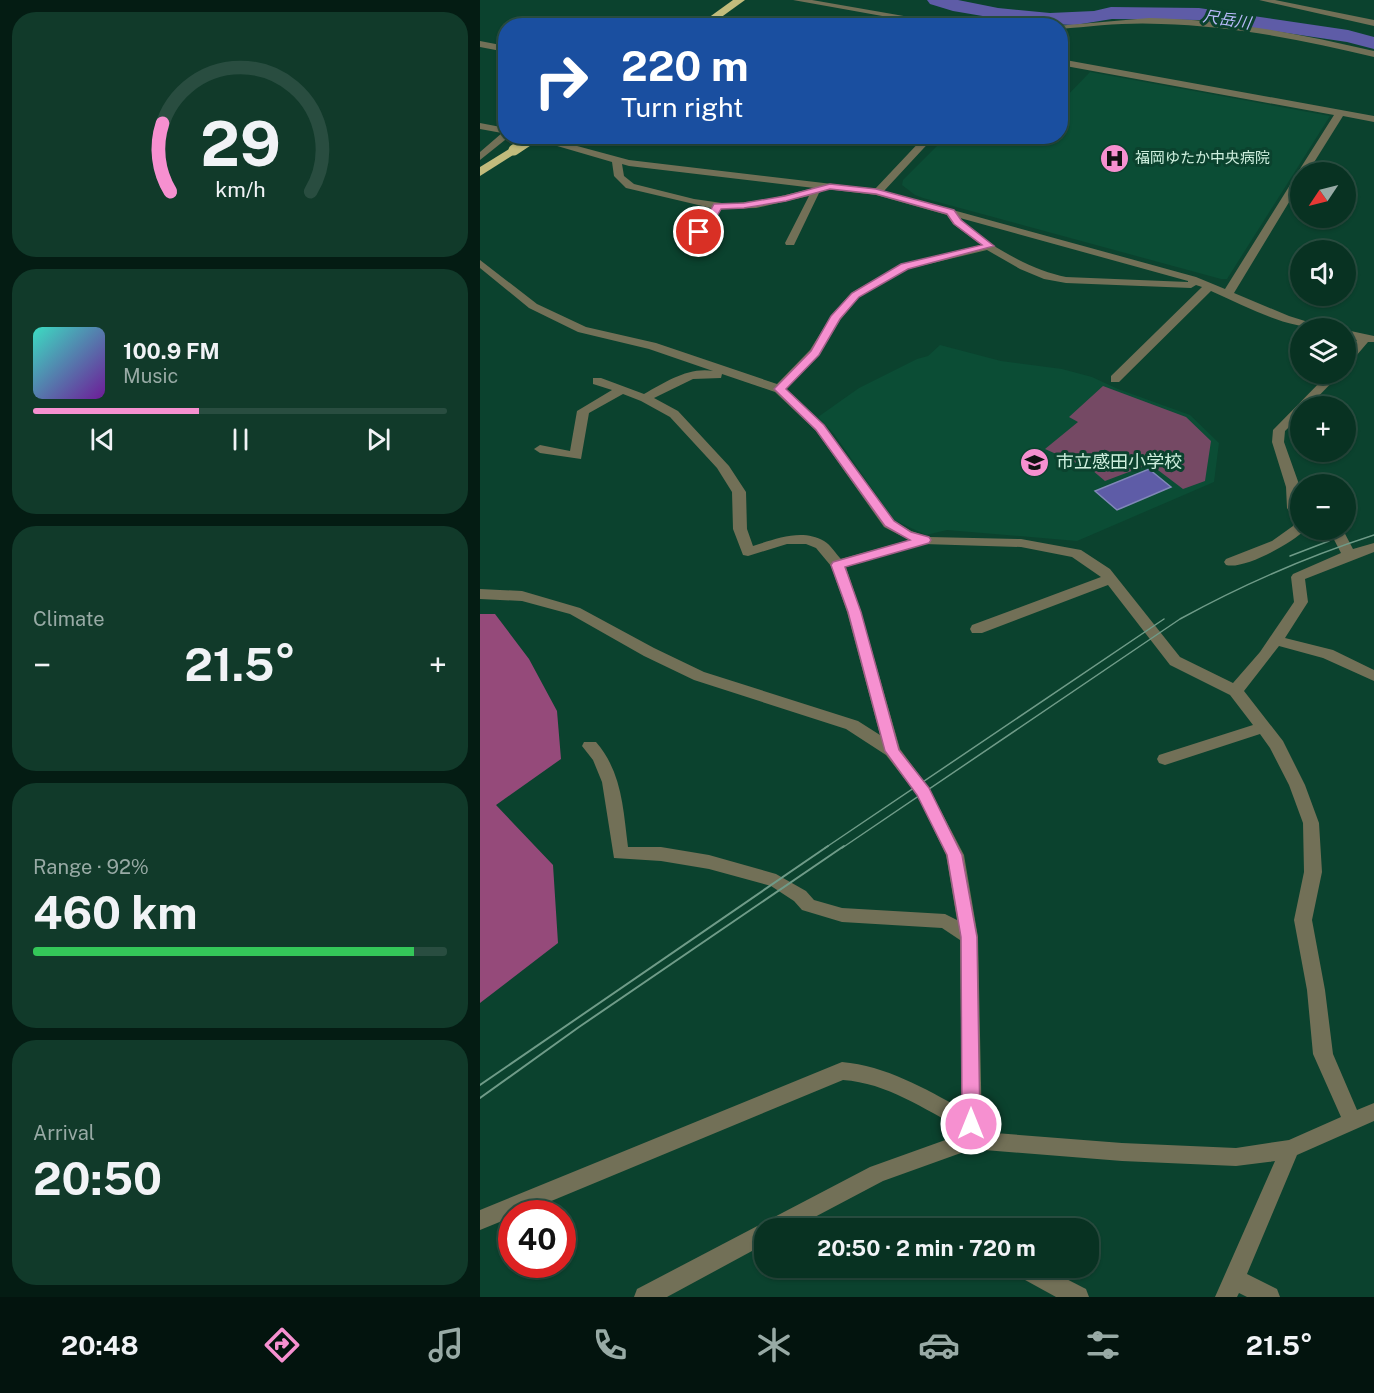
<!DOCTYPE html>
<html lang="en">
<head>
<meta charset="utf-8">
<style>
  body { margin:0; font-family:"Public Sans","Noto Sans JP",sans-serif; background:#113a2a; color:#f1f3f6; height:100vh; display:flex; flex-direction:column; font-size:22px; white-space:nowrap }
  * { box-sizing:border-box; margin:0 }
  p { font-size:20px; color:#98aaa5 }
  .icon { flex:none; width:33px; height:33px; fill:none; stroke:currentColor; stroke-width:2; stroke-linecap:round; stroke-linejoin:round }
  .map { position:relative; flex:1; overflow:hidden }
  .panel { display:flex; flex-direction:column; gap:12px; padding:12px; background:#041c13; width:480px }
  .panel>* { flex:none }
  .banner { position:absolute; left:18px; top:18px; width:570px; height:126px; border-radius:24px; box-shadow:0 2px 4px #0004,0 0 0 2px #294d40; background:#1a4fa0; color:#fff; overflow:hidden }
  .needle { width:39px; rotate:235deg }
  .tools { position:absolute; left:810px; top:162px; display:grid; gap:12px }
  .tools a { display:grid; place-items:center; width:66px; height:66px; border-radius:50%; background:#083222; box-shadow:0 2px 4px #0004,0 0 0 2px #294d40; font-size:30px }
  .speed { position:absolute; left:18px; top:1200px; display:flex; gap:12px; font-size:30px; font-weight:700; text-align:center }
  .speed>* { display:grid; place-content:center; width:78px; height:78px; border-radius:50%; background:#083222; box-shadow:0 2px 4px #0004,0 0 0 2px #294d40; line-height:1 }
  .speed .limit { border:9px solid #d22; background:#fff; color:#111 }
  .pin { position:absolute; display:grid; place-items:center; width:51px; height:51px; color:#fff; margin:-26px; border:3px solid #fff; border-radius:50%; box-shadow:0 2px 6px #0007 }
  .me { position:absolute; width:66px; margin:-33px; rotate:0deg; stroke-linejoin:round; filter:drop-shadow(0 0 4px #0008) }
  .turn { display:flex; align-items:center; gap:21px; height:126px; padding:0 24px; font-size:27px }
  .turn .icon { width:78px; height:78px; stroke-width:2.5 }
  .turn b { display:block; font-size:42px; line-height:51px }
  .big { font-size:45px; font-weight:700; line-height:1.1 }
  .panel .card { flex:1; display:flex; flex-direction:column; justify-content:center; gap:9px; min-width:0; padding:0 21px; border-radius:24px; background:#113a2a }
  .panel .dial { align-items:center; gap:0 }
  .dial svg { height:156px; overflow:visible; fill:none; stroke:#294d40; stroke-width:7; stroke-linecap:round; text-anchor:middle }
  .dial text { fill:#f1f3f6; stroke:none }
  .song { display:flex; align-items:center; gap:18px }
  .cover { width:72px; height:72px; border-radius:9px; background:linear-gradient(135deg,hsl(170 70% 55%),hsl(280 70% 35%)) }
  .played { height:6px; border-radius:3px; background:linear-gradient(90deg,#f690d0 40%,#294d40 40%) }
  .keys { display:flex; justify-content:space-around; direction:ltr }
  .heat { display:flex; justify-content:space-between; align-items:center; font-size:33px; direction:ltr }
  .charge { height:9px; border-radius:4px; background:linear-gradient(90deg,#34c759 92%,#294d40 0) }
  .trip { position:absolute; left:274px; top:1218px; width:345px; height:60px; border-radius:24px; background:#083222; box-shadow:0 2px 4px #0004,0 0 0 2px #294d40; font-weight:700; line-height:60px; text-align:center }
  .menu { display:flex; height:96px; justify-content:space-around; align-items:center; background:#03140e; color:#98aaa5 }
  .menu .icon { width:42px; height:42px }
  .menu .active { color:#f690d0 }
  .menu b { font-size:27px; color:#f1f3f6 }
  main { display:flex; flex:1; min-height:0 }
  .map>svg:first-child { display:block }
  .built { fill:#0b4d35 }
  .green { fill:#754964 }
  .forest { fill:#954a7a }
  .water { fill:#5e5ca7; stroke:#8088b8; stroke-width:1.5 }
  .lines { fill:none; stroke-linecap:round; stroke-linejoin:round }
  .river { fill:#5e5ca7; fill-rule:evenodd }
  .minor { fill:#727057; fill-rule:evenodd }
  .highway { fill:#c2bc7c; fill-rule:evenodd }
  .tram-far1 { stroke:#6f9b88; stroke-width:1.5 }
  .tram { stroke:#6f9b88; stroke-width:2 }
  .highway-bridge { stroke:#c2bc7c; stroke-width:11 }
  .route { fill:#f690d0; stroke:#a05e87; stroke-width:1.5 }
  .labels { text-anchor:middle; stroke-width:6; stroke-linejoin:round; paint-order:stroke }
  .far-poi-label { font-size:15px; fill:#ceefde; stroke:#0b422e; text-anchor:start }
  .far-water-label { font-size:16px; font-style:italic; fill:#b8baf9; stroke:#0b422e }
  .poi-label { font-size:18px; fill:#ceefde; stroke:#0b422e; text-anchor:start }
</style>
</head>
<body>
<main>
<section class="panel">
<div class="card dial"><svg viewBox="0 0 100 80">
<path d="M14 69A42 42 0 1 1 86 69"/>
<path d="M14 69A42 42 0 0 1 10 34" stroke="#f690d0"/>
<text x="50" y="56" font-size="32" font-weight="700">29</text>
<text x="50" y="72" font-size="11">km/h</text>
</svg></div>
<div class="card">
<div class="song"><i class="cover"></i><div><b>100.9 FM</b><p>Music</p></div></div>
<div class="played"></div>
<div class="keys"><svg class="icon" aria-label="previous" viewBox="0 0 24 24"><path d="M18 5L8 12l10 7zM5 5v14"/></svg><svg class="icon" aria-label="pause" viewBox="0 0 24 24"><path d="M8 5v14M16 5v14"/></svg><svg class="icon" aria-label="next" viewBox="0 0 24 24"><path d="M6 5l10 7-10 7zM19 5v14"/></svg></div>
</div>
<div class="card"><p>Climate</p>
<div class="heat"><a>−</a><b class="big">21.5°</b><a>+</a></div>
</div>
<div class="card"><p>Range · 92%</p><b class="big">460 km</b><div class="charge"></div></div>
<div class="card"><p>Arrival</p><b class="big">20:50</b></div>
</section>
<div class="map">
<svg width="894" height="1297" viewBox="0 0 894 1297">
  <rect width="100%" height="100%" fill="#0b422e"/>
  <g class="built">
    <polygon points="610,72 850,116 747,279 741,279 443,198 435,195 422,185 423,180 466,137 580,136 581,102"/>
    <polygon points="460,345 521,361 582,369 612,377 638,389 710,415 739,443 734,482 597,541 467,530 446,535 414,520 354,434 338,417 379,388 437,359 448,356"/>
  </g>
  <polygon class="green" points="623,386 706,417 731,441 725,481 703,489 670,464 625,481 612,470 565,449 598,422 589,417"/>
  <polygon class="forest" points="0,614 15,614 49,659 77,711 81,759 16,805 73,865 78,943 0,1003"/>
  <polygon class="water" points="669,469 691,487 637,510 615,491"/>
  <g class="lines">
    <polygon class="river" points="447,0 478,0 518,8 570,13 614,11 631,7 719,8 868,30 894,37 894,49 867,42 719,20 632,19 595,25 544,23 473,11 450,4"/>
    <g class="minor">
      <polygon points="313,0 332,0 481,26 458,26"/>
      <polygon points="779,0 795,0 894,20 894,26"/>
      <path d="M669,18C745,19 820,34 894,51V57C824,40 753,26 681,24C648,22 614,26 580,29V26H576Z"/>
      <polygon points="0,41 26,46 26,52 0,47"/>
      <path d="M580,59L894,116V122L863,116L828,172H820V184L754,293L809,316L841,326L842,328C803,328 766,306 731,291L639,382H631V376L722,287L716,285L711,288L586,283L564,279L540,269L507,250L428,269L379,297L360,320L339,355L306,389L344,425L414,521L431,531L449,537L541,539L601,550L630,569L700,657L753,683L780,652L814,602L811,577L813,574L861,553L849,530H863L873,549L894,543V552L825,579L828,602L805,638L853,650L894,670V681L843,658L799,646L764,691L803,741L825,785L839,823L842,872L832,920L845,990L853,1054L877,1110L894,1103V1121L817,1155L767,1274L797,1289L800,1297H767L759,1293L757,1297H735L795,1161L756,1166L642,1161L492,1149L403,1181L314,1228H285V1244L187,1297H154L157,1289L390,1167L482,1134V1129C444,1109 407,1083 363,1080L40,1214H32V1217L0,1230V1210L362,1062C406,1066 444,1088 482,1109L480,940L462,928L362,922L322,910L314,901L291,886L229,869L181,861L134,858L122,782L113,760L102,746L104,742H116C142,772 143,808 148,847H181L229,855L296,874L326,891L334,900L362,908L465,914L477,920L466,855L437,795L406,755L366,729L214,680L164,656L90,614L42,601L0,599V589L42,591L100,608L174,648L224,672L378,721L400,735L367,612L351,566L336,548L326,544H307L268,556L263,555L253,529L252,492L237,468L190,417L161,401L143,394L109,413L101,459L60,453L54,449L60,445L90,451L97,411L132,390L113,384V378H121L164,394C186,382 208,367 233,371L169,349L98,332L49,308L0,268V260L57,304L106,327L176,343L297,384L330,350L351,316L371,293L420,265L501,245L473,224L467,215L396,195L346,189L339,193L314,245H306L305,243L329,196L276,208L241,209L233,223L212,245L208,246L203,243L225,219L231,208L146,188L134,176L132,162L43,136H60L149,160L395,189L445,136H455L404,191L716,277L745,289L815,177L819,174L818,172L854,115L580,65ZM142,164L149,166L334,188L289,199L249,204L214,199L154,184L144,176ZM480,218L708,281V282L586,277C551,270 504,244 480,218ZM242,374L295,392L336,431L404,527L429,540L361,559C356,554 351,545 344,541C322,528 295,539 273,546L267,529L266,492L249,466L198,411L174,398L213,379L241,378ZM444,544L541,547L592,557L621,577L492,625L490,629L492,633H502L628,585L690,665L750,695L773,725L679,755L677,759L679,763L685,765L780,734L790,748L809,785L823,823L824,872L814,920L827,990L833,1054L861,1117L809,1140L756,1148L642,1143L502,1132L498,937L484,855L449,788L420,749L381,612L366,567Z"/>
      <polygon points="0,123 26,128 26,136 30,136 0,160 0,152 22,133 0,129"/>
      <polygon points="866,330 894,336 894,342 888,342 870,363 866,364 866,353 877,340 866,337"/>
      <path d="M848,374H860L829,406H820V416L805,431L804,442L820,487V530H825C812,543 764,570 746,565L744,562L746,559L792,541L813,526V517L807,508L806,487L792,442L793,430Z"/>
      <polygon points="533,1268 565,1268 606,1289 609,1297 576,1297 536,1275"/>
    </g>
    <g class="highway">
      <polygon points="253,0 265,0 229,26 217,26"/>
      <polygon points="34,146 40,150 38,152 0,176 0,167"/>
    </g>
    <g class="tram-far1">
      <polyline points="810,556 849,541"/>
      <polyline points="345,848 684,619"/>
      <path d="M362,848L700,619C762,585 826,557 894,535"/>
    </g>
    <g class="tram">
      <polyline points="0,1085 348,846"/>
      <polyline points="0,1098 99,1027 364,846"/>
    </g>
    <polyline class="highway-bridge" points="34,150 55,136"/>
  </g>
  <polygon class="route" points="350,184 396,189 474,210 481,220 514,246 428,269 379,297 360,319 339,355 306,389 344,425 414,521 431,532 449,537 451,540 449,543 365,567 381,612 419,750 449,788 482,855 497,937 500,1124 498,1129 491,1132 485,1129 482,1124 481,937 467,855 437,795 405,751 368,612 351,565 353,562 430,540 405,526 336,430 294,389 331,351 351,316 372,293 421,264 502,245 474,224 467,214 396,194 350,189 306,201 264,208 241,209 233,223 222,234 214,232 225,220 234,204 264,203 305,196"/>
  <defs>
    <symbol id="hospital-disc" viewBox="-11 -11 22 22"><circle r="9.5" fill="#f690d0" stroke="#0b422e"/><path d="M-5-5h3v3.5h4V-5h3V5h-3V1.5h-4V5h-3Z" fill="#111"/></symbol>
    <symbol id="school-disc" viewBox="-11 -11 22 22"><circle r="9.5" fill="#f690d0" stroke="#0b422e"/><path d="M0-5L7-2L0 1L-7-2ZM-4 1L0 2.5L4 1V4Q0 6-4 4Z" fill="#111"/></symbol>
  </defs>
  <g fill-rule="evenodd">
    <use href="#hospital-disc" x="618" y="142" width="33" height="33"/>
    <use href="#school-disc" x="538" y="446" width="33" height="33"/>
  </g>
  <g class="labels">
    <g class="far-poi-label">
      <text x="655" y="163">福岡ゆたか中央病院</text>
    </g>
    <g class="far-water-label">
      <text transform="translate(747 19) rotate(9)" y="6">尺岳川</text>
    </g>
    <g class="poi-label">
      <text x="576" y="468">市立感田小学校</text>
    </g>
  </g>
</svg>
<div class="tools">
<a><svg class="needle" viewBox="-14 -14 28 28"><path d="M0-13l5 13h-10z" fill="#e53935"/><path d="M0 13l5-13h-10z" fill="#98aaa5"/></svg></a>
<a><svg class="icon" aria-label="sound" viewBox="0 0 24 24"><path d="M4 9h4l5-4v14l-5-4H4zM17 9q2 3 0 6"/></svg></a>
<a><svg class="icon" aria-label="layers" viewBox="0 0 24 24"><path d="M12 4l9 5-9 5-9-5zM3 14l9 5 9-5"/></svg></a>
<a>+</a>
<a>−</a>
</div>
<div class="speed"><div class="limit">40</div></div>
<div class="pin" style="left:219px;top:232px;background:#d93025"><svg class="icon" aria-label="arrive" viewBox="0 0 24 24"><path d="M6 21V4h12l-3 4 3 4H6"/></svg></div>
<svg class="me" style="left:491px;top:1124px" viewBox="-20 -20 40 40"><circle r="17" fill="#f690d0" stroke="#fff" stroke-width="3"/><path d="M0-11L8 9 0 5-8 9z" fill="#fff"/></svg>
<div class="trip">20:50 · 2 min · 720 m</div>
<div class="banner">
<div class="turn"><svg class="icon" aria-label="right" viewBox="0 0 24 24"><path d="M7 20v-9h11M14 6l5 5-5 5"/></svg><div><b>220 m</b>Turn right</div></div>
</div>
</div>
</main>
<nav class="menu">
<b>20:48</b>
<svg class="icon active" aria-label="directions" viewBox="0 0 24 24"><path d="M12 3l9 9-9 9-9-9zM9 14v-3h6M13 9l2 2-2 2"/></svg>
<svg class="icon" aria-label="music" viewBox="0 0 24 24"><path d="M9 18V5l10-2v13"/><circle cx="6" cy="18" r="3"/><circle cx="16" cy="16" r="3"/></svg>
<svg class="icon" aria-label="phone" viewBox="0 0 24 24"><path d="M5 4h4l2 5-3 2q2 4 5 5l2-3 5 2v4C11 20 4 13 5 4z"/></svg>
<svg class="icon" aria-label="climate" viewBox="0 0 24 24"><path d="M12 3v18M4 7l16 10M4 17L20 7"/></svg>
<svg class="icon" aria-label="car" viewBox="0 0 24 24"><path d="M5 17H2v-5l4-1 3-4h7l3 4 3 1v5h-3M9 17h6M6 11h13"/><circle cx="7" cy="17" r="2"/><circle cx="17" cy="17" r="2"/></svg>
<svg class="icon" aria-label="filters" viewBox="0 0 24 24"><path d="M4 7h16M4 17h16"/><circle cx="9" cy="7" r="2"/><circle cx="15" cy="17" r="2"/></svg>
<b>21.5°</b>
</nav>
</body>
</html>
